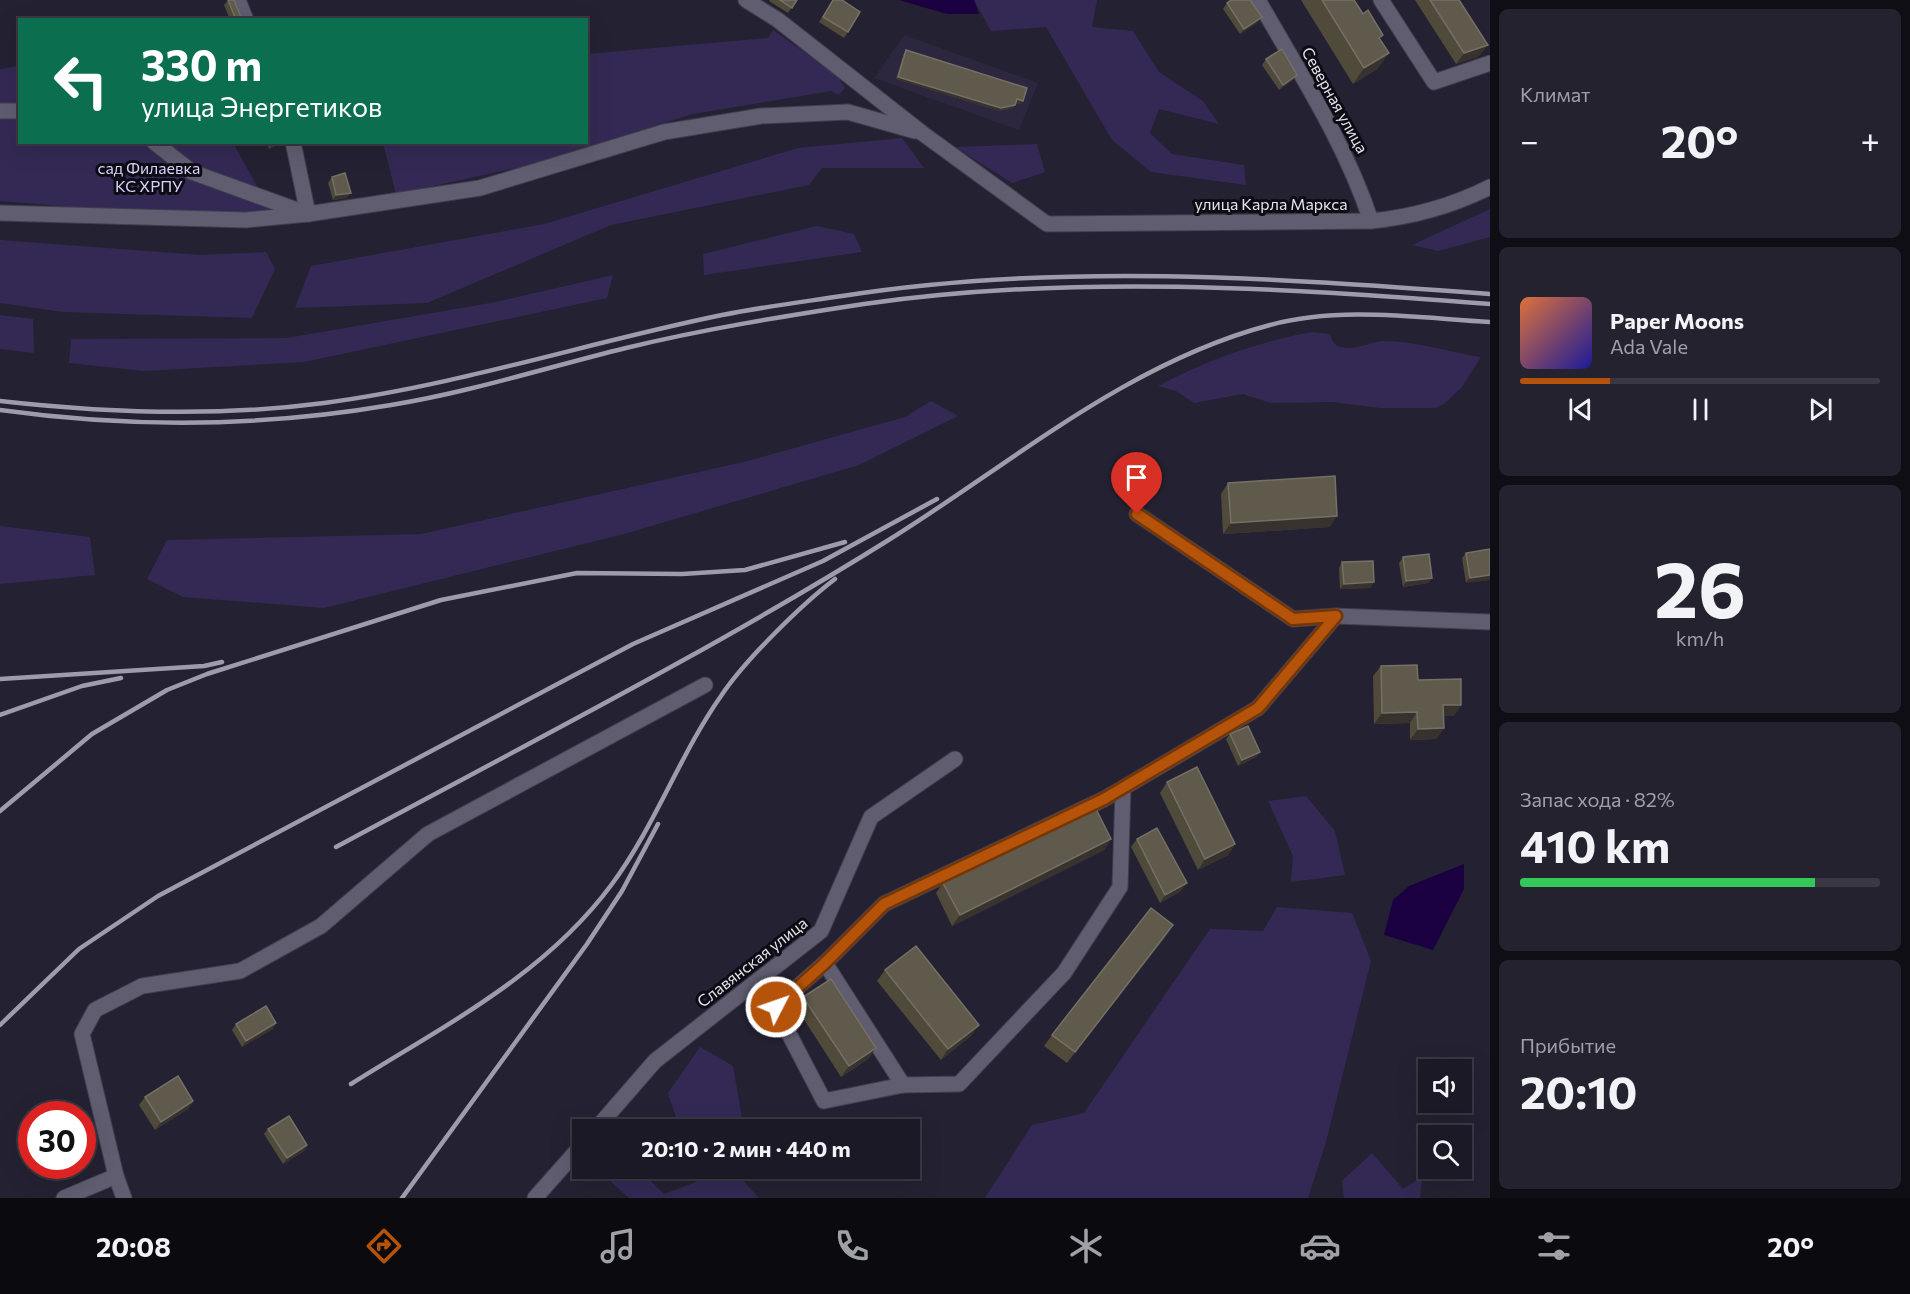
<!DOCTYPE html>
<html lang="ru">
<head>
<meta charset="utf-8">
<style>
  body { margin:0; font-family:Commissioner,sans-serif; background:#24222e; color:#f1f3f6; height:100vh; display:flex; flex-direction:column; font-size:22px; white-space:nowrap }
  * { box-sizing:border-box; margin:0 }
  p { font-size:20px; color:#a0a0a7 }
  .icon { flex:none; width:33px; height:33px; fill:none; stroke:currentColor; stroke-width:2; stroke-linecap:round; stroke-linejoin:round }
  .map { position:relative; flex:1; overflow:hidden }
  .details { display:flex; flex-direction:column; gap:9px; padding:9px; background:#0f0e15; width:420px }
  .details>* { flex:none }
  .top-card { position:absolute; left:18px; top:18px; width:570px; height:126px; border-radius:0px; box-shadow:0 6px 24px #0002,0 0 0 2px #393843; background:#0b6e4f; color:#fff; overflow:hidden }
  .buttons { position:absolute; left:1418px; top:1059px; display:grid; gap:12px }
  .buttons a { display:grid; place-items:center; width:54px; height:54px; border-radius:0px; background:#1b1926; box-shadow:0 6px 24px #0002,0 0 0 2px #393843; font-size:30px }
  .speed { position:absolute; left:18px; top:1101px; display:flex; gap:12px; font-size:30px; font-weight:700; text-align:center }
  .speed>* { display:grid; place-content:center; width:78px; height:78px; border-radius:50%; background:#1b1926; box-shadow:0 6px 24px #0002,0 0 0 2px #393843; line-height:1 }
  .speed .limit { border:9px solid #d22; background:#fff; color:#111 }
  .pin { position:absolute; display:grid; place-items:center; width:51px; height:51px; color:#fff; margin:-62px -26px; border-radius:50% 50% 50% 0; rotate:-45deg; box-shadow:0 0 6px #0007 }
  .pin .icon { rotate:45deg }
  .me { position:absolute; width:66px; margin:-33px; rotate:49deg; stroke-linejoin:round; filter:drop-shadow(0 0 4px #0008) }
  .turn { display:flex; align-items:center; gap:21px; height:126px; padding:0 24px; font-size:27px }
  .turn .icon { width:78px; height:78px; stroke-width:2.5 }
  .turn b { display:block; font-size:42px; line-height:51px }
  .big { font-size:45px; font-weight:700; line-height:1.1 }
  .details .tile { flex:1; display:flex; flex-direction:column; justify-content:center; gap:9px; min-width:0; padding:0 21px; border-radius:9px; background:#24222e }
  .details .dial { align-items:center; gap:0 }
  .dial b { font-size:78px; line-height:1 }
  .song { display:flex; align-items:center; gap:18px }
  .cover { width:72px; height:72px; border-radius:9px; background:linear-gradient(135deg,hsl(20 70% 55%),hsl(240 70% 35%)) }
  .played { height:6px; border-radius:3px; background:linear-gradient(90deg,#b45309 25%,#393843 25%) }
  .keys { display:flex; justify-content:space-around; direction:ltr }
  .heat { display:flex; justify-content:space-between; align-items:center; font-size:33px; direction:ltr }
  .charge { height:9px; border-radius:4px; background:linear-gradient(90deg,#34c759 82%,#393843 0) }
  .trip { position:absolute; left:572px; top:1119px; width:348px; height:60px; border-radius:0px; background:#1b1926; box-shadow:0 6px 24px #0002,0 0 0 2px #393843; font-weight:700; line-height:60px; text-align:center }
  .menu { display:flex; height:96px; justify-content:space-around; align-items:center; background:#0b0a0f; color:#a0a0a7 }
  .menu .icon { width:42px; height:42px }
  .menu .on { color:#b45309 }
  .menu b { font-size:27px; color:#f1f3f6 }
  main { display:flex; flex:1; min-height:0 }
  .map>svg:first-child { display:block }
  .built { fill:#2c273e }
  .green { fill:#342954 }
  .water { fill:#1a0040 }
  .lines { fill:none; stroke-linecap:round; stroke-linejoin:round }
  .minor-casing { stroke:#413e4d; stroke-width:17 }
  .minor { stroke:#605d71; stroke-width:15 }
  .rail { stroke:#9e9caa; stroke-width:4.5 }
  .wall { fill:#4f4a39 }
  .shaded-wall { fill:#37322e }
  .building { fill:#5f5a4c; stroke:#747066; stroke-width:1.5 }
  .route-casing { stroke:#753606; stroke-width:15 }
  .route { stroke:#b45309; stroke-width:10 }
  .labels { text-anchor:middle; stroke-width:6; stroke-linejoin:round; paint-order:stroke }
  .street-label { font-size:16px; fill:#e4e3ee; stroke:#0d0c14 }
  .park-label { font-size:16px; fill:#d8d2fa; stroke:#0d0c14 }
</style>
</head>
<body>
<main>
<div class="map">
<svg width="1490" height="1198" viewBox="0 0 1490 1198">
  <rect width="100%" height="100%" fill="#242132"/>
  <polygon class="built" points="904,35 1038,83 1019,130 874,78"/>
  <g class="green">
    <polygon points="974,0 1097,0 1092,27 1133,31 1159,72 1203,101 1219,124 1159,109 1150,133 1172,154 1244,165 1246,185 1151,172 1112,140 1046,27 991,31"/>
    <polygon points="773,30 836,74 845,88 839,95 831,91 693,114 525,166 396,194 383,143 586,142 587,54 768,38"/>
    <polygon points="19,66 20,142 233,143 272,213 143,213 0,201 0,69"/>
    <polygon points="902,138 924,168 822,168 809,185 611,225 427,303 295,308 311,266 544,224 798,148"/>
    <polygon points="1037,144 1045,172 1012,183 955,147"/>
    <polygon points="1490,209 1490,237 1438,251 1412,245"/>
    <polygon points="817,226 854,234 862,252 704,275 703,254"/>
    <polygon points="0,240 201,255 266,252 275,269 252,318 63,312 0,303"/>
    <polygon points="613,275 607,298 304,362 144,371 69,363 71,339 287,338 496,302"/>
    <polygon points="0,315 33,319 34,353 0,349"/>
    <path d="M1312,332L1330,334C1332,340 1334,346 1341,347C1356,351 1369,342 1383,341C1416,341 1449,352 1481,357L1462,387L1444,404L1435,408H1381L1332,402L1271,403L1243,394L1194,403L1176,391L1158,386C1207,360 1258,342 1312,332Z"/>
    <polygon points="931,401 958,416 859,465 624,534 324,608 183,597 147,579 167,540 421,534 748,461 905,417"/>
    <polygon points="0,526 90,537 95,575 0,584"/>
    <polygon points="1306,796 1335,831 1345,875 1291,882 1293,856 1268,801"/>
    <polygon points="1277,907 1352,913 1371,961 1326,1142 1308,1198 985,1198 1032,1125 1084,1113 1210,929 1263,931"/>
    <polygon points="700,1047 733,1066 744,1129 680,1129 668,1093"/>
    <polygon points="1372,1153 1403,1189 1422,1177 1420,1198 1344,1198 1342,1181"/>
    <polygon points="602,1168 638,1169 664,1194 696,1182 692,1169 733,1169 759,1198 629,1198 599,1171"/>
  </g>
  <g class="water">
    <polygon points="899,0 974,0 979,14 947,14"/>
    <polygon points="1464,864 1464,889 1433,950 1384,935 1393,900 1409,886"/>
  </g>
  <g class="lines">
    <defs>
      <g id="minor">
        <polyline points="238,0 246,20"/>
        <path d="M746,0L778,20L922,133L1047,224L1371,221C1413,217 1452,206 1490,187"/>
        <path d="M1258,0C1299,72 1345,142 1371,221"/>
        <polyline points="1381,0 1434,82 1490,63"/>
        <polyline points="0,111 20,111"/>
        <polyline points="293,142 308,214 480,188 664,132 761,116 848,112 915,131"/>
        <polyline points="0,213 246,220 308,214 192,172 154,142"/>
        <polyline points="1137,514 1293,619 1336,616 1490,622"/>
        <polyline points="1123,788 1120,887 1064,973 959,1084 903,1085 825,963 884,904 1104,799 1123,788 1258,708 1336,616"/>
        <polyline points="825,963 775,1007 824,1101 903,1085"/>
        <polyline points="595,1130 655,1061 821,931 871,817 955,759"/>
        <polyline points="64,1198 116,1176"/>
        <polyline points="124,1198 116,1176 82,1034 95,1010 142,986 240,971 321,926 428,834 705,685"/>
        <polyline points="535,1198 582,1145"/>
      </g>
    </defs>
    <use href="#minor" class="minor-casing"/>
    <use href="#minor" class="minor"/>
    <g class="rail">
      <path d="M0,401C106,413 218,417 324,403C460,385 589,342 722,315C762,307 802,302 842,296C1057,262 1274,278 1490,294"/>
      <path d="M0,410C130,428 262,427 391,405C471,392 548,367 626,348C704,329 785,316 864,304C1073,274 1281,288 1490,304"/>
      <polyline points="0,679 204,666 222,662"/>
      <polyline points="0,715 82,686 121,678"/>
      <polyline points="0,811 92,734 167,690 207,674 441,600 577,573 682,574 745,570 845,542"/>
      <path d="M336,847C521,747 709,652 887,541C1011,464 1126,363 1270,325C1341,306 1418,318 1490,322"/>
      <polyline points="0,1025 79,949 158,896 633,644 823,561 937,499"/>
      <path d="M351,1084C445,1025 545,975 612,884C655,826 680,754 721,696C745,660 801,605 835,579"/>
      <polyline points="402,1198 587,944 622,891 658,824"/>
    </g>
  </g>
  <g class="wall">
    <polygon points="228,0 241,19 242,20 230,20 224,5"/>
    <polygon points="770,0 797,0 788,13 769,1"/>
    <polygon points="833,0 848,32 844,38 819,22"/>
    <polygon points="1301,0 1354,0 1389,53 1377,69 1353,84"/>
    <polygon points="1415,0 1459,0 1480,55 1456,64"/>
    <polygon points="1227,3 1258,22 1240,34 1223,9"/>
    <polygon points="906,50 1023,101 1021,104 1016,103 1013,108 999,111 896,79 904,53"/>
    <polygon points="1266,59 1297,75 1293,80 1279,90 1262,65"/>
    <polygon points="267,142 284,142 269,149"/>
    <polygon points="332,177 347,198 333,200 328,183"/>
    <polygon points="1228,483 1330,527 1223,534 1221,494"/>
    <polygon points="1490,549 1466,583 1462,558 1466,553"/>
    <polygon points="1403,557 1432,578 1428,583 1403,587 1399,563"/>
    <polygon points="1342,562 1374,582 1370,588 1340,589 1339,568"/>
    <polygon points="1381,666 1418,680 1461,705 1454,716 1443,716 1444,728 1436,739 1410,740 1410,723 1374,724 1373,676"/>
    <polygon points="1230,734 1260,752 1256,757 1238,766 1226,739"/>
    <polygon points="1167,782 1235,844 1228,855 1198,870 1160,793"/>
    <polygon points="1111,839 1104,850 952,926 936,893 943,883"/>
    <polygon points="1137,839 1181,891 1160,903 1131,847"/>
    <polygon points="1166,936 1067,1063 1044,1046 1052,1035"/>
    <polygon points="885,970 972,1035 941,1060 877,981"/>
    <polygon points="803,997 876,1048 868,1059 841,1077 796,1007"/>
    <polygon points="276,1023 273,1029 242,1047 232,1030 236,1024"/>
    <polygon points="145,1097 193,1101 188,1109 155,1130 139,1105"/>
    <polygon points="268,1129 307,1145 304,1151 283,1164 264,1134"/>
  </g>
  <g class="shaded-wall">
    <polygon points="1262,17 1258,22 1240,34 1244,29"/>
    <polygon points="1488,45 1480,55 1478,57 1456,64 1464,53"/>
    <polygon points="1389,53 1377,69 1353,84 1364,68"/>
    <polygon points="1297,75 1293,80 1279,90 1283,85"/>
    <polygon points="898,77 1015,105 1013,108 999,111 896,79"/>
    <polygon points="1017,99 1023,101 1021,104 1015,102"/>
    <polygon points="276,142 284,142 269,149 273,144"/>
    <polygon points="351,193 347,198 333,200 336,195"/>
    <polygon points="1337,516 1330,527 1223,534 1231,523"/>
    <polygon points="1490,575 1490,580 1466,583 1470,578"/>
    <polygon points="1432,578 1428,583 1403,587 1406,581"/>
    <polygon points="1374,582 1370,588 1340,589 1344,584"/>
    <polygon points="1443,705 1461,705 1454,716 1436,716"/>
    <polygon points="1417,712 1410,723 1374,724 1382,713"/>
    <polygon points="1444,728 1436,739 1410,740 1418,729"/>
    <polygon points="1260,752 1256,757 1238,766 1242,760"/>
    <polygon points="1111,839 1104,850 952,926 960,915"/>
    <polygon points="1235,844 1228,855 1198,870 1205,859"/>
    <polygon points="1187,883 1181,891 1160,903 1165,895"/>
    <polygon points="1173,925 1166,936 1067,1063 1075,1052"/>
    <polygon points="276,1023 273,1029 242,1047 246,1041"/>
    <polygon points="979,1025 972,1035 941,1060 948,1049"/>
    <polygon points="876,1048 868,1059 841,1077 849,1066"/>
    <polygon points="193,1101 188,1109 155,1130 161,1122"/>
    <polygon points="307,1145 304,1151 283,1164 287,1158"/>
  </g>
  <g class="building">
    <polygon points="228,0 234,0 242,20 236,20"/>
    <polygon points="780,0 797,0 792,8"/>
    <polygon points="833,0 842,0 860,12 848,32 823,17"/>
    <polygon points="1231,0 1250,0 1262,17 1244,29 1227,3"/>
    <polygon points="1322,0 1354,0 1363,14 1368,10 1383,35 1379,38 1389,53 1364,68"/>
    <polygon points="1430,0 1459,0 1488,45 1464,53"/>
    <polygon points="1282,49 1297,75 1283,85 1266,59"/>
    <polygon points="906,50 1027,88 1023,101 1017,99 1015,105 1001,108 898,77"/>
    <polygon points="345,173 351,193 336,195 332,177"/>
    <polygon points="1335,476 1337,516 1231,523 1228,483"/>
    <polygon points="1490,549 1490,575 1470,578 1466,553"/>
    <polygon points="1429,554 1432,578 1406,581 1403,557"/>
    <polygon points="1373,561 1374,582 1344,584 1342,562"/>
    <polygon points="1417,665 1418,680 1461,679 1461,705 1443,705 1444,728 1418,729 1417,712 1382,713 1381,666"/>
    <polygon points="1248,726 1260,752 1242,760 1230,734"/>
    <polygon points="1197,767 1235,844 1205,859 1167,782"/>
    <polygon points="1095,807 1111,839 960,915 943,883"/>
    <polygon points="1157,828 1187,883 1165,895 1137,839"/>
    <polygon points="1151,908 1173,925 1075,1052 1052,1035"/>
    <polygon points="916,946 979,1025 948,1049 885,970"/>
    <polygon points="831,979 876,1048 849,1066 803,997"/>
    <polygon points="266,1006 276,1023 246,1041 236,1024"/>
    <polygon points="178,1076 193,1101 161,1122 145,1097"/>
    <polygon points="289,1116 307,1145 287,1158 268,1129"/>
  </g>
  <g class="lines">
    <defs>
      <polyline id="route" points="776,1007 825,963 884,904 1104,799 1258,708 1336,616 1293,619 1137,514"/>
    </defs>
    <use href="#route" class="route-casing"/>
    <use href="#route" class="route"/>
  </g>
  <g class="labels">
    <g class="street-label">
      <text transform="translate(1335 100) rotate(61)" y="6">Северная улица</text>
      <text x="1271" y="210">улица Карла Маркса</text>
      <text transform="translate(752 962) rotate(-38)" y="6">Славянская улица</text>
    </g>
    <g class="park-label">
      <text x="149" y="174">сад Филаевка<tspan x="149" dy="18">КС ХРПУ</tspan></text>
    </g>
  </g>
</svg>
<div class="buttons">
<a><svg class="icon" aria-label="sound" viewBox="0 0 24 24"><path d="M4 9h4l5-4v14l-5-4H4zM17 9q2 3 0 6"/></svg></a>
<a><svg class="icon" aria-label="search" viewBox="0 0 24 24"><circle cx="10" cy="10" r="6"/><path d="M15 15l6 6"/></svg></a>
</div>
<div class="speed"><div class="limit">30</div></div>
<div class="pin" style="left:1137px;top:514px;background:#d93025"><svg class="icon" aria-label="arrive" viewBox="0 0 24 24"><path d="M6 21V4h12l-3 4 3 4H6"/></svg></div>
<svg class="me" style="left:776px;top:1007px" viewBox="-20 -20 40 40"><circle r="17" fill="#b45309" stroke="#fff" stroke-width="3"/><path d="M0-11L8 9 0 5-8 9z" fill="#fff"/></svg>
<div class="trip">20:10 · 2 мин · 440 m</div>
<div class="top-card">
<div class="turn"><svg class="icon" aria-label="left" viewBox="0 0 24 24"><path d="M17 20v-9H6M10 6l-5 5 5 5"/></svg><div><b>330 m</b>улица Энергетиков</div></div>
</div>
</div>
<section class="details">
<div class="tile"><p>Климат</p>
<div class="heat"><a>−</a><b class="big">20°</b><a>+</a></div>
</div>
<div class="tile">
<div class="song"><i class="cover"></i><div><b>Paper Moons</b><p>Ada Vale</p></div></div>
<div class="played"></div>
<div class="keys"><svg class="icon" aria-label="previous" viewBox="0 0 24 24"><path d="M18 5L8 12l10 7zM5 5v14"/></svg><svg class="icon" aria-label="pause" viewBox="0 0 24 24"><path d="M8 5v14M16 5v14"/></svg><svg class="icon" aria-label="next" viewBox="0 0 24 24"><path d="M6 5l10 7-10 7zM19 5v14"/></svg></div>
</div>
<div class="tile dial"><b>26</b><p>km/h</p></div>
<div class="tile"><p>Запас хода · 82%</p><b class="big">410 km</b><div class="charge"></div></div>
<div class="tile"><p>Прибытие</p><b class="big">20:10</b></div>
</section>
</main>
<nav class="menu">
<b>20:08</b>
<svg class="icon on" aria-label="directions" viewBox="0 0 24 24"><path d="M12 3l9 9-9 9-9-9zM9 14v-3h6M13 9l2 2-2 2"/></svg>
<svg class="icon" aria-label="music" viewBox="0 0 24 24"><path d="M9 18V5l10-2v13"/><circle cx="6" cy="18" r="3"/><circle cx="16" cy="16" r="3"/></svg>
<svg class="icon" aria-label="phone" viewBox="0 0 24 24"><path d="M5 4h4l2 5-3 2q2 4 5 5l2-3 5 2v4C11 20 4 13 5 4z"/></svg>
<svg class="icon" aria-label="climate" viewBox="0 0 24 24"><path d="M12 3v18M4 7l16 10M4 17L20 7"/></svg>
<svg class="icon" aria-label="car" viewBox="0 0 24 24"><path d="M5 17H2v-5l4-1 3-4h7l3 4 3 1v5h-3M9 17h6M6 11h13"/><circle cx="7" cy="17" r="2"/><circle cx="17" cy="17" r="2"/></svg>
<svg class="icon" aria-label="filters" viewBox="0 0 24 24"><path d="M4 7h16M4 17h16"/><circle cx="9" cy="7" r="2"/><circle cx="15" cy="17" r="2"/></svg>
<b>20°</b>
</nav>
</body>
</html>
